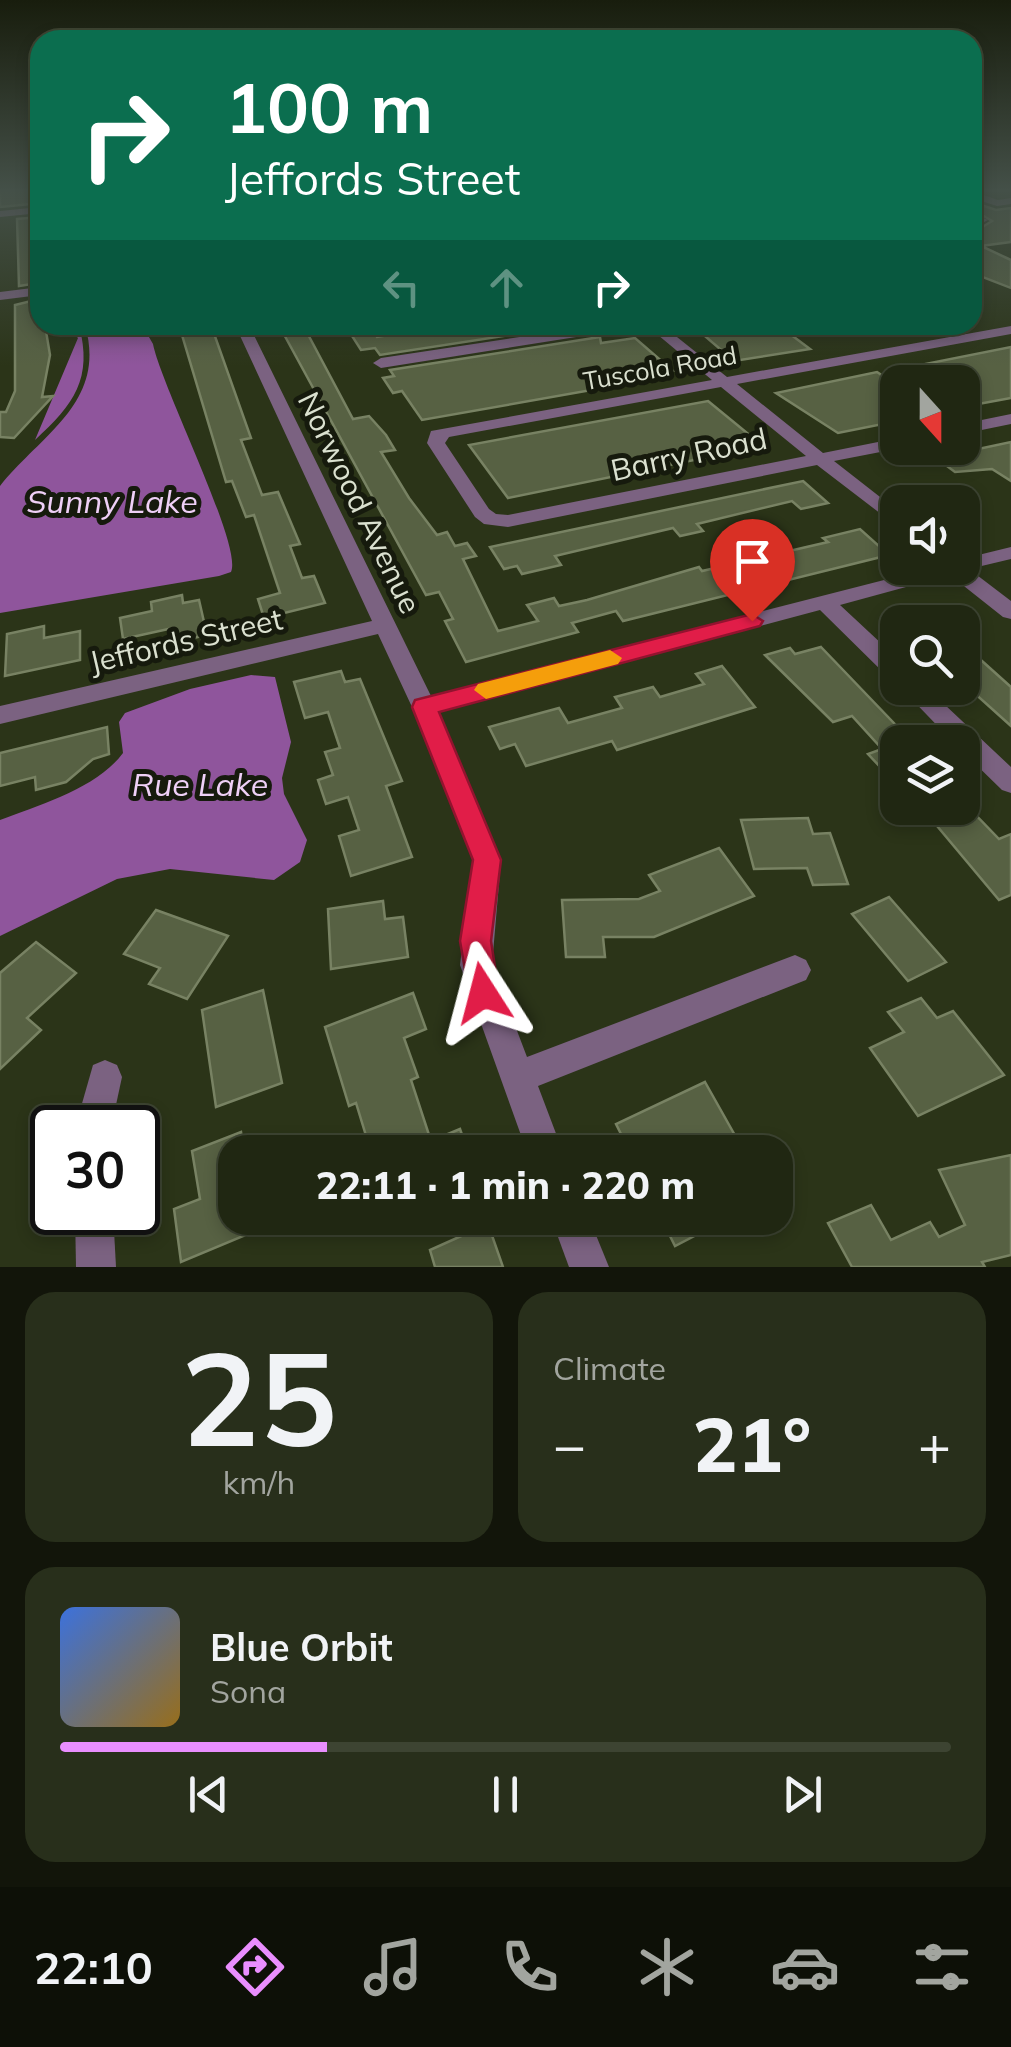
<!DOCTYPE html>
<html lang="en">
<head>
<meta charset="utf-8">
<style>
  body { margin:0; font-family:Mulish,sans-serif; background:#282f1b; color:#f1f3f6; height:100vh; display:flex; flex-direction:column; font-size:38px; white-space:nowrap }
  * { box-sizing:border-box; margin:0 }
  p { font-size:32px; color:#a2a59f }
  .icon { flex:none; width:55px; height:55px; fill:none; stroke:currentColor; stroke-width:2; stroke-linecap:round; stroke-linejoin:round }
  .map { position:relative; height:1267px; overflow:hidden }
  .details { display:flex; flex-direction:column; gap:25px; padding:25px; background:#12150a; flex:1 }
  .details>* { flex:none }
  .guide { position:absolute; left:30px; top:30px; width:952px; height:305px; border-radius:30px; box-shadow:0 5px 15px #0003,0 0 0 2px #3d4432; background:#0b6e4f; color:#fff; overflow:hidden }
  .needle { width:65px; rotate:159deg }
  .controls { position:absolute; left:880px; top:365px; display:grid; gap:20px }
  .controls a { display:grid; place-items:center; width:100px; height:100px; border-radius:20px; background:#202712; box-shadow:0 5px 15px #0003,0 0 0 2px #3d4432; font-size:50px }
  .speed { position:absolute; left:30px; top:1105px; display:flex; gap:20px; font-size:50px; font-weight:700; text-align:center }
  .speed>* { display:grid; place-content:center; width:130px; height:130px; border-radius:50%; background:#202712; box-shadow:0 5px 15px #0003,0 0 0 2px #3d4432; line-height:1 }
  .speed .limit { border:5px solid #111; border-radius:15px; background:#fff; color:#111 }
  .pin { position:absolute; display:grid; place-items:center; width:85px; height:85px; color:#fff; margin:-102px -42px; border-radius:50% 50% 50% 0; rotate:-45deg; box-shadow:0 0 10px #0007 }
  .pin .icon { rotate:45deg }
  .me { position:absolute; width:110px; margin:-55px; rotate:351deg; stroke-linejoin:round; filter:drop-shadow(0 0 8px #0008) }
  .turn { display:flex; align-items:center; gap:35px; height:210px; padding:0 30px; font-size:45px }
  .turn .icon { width:130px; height:130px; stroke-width:2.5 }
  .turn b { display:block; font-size:70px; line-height:85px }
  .lanes { display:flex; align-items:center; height:95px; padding:0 30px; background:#0003; justify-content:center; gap:50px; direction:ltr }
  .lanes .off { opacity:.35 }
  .big { font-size:75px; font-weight:800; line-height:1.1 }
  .details .tile { flex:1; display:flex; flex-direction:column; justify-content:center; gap:15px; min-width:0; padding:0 35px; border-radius:30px; background:#282f1b }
  .details .dial { align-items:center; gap:0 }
  .dial b { font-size:130px; line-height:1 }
  .song { display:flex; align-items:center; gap:30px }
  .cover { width:120px; height:120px; border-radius:15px; background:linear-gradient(135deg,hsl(220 70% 55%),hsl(40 70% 35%)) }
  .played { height:10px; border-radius:5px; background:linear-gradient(90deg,#e98efe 30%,#3d4432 30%) }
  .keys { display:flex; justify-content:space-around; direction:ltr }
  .heat { display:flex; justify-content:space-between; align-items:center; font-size:55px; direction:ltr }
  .details .tiles { flex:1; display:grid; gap:25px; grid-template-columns:1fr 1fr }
  .tile:last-child { grid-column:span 2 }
  .trip { position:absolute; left:218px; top:1135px; width:575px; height:100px; border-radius:30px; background:#202712; box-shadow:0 5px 15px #0003,0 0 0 2px #3d4432; font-weight:800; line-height:100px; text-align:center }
  .dock { display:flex; height:160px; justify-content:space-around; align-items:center; background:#0d1007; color:#a2a59f }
  .dock .icon { width:70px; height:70px }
  .dock .current { color:#e98efe }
  .dock b { font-size:45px; color:#f1f3f6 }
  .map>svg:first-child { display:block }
  .water { fill:#8f559c }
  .building { fill:#576143; stroke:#788263; stroke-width:2.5 }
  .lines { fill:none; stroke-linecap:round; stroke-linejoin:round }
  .minor { fill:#7b6281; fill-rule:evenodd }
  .route { fill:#e11d48; stroke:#92132f; stroke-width:2.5 }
  .slow { fill:#f59e0b }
  .labels { text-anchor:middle; stroke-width:10; stroke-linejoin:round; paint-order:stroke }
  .far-street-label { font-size:25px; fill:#dbe1d0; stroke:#161a0d }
  .street-label { font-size:30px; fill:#dbe1d0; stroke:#161a0d }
  .water-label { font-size:32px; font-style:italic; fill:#efd0f7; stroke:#161a0d }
</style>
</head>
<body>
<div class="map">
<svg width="1011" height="1267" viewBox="0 0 1011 1267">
  <rect width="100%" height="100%" fill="#2b3418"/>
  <g class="water">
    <path d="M66,325H79C93,379 74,404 35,440L78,338Z"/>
    <path d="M85,325H142L153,344C162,388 243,546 231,572L219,576L0,613V486C43,433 107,402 85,325Z"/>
    <path d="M251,675L275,677L291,742L282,778L284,794L307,840L300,862L274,880L170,869L117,879L0,936V820C40,805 97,788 123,753L119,722L125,713L190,689Z"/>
  </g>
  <g class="building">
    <polygon points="0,189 40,189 40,203 0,207"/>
    <polygon points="972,202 996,210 1011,208 1011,242 981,246 1011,260 1011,288 972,273 972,224 984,226 992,221 972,209"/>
    <polygon points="40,217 39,283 19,286 17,219"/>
    <polygon points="39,299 40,325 45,325 50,355 42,397 53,396 14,438 0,437 0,412 6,412 15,391 15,305"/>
    <polygon points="179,325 211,325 251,438 241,440 262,495 278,492 300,544 290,546 302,578 314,576 325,603 264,618 258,599 280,593 254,515 246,517 232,481 226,482"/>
    <polygon points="303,325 353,419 369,416 386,435 395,450 381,452 409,498 437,535 447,532 455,546 467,543 476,556 463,559 498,631 538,621 527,605 554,598 559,606 587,600 699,567 702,571 828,542 823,538 860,529 889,555 623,621 616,611 572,623 578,632 466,662 445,621 453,619 439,592 426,595 281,329"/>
    <polygon points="345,325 369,325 377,337 454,325 457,329 574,325 380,355 375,348 361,350"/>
    <polygon points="692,325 778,325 810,349 734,361"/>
    <polygon points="600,337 601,343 635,338 673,371 660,373 665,377 422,420 402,391 393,393 383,378 394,376 390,370"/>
    <polygon points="1011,347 1011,398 962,407 962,382 954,382 925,364"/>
    <polygon points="877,372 898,386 898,421 838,433 776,393"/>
    <polygon points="708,401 763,446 508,498 469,445"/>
    <polygon points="1011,442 1011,481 992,469 955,472 936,458"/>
    <polygon points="803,481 828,503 801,509 792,501 697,524 703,531 680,536 673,528 555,556 561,565 522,574 517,566 504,569 490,547"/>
    <polygon points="182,595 183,603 199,600 207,635 175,642 173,628 123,639 120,618 152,611 151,602"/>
    <polygon points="943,606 963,622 900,622 899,618"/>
    <polygon points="44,626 44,638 80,631 80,660 5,676 7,634"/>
    <polygon points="962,643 1011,687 1011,726 962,682"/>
    <polygon points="821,647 912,742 898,742 898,786 868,754 882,749 852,716 833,722 765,655 790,648 795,654"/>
    <polygon points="722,666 755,707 617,750 612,741 526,766 515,744 500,749 489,727 559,708 568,723 622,708 615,697 653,687 660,697 704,684 696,674"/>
    <polygon points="341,671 345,682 360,679 402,781 386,786 412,857 351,876 339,836 359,830 348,797 326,804 318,780 333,775 325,752 340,748 328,712 305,718 294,682"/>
    <polygon points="107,727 109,754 93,759 66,782 36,790 35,777 0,786 0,753"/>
    <polygon points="922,808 969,808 999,839 1011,834 1011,895 999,900"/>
    <polygon points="808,818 813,834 830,833 848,884 813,885 807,868 754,869 741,820"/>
    <polygon points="719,848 754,896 654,937 603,937 605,957 566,957 562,900 639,899 660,891 649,875"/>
    <polygon points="889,897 946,962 908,981 852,914"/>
    <polygon points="383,901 385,919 403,917 408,957 331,969 328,909"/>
    <polygon points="156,910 228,936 187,999 149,984 160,968 124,954"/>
    <polygon points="36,942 76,973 27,1018 41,1030 0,1069 0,973"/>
    <polygon points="263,990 282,1083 216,1107 202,1010"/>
    <polygon points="413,993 426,1029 404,1038 418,1077 411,1080 431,1141 460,1129 468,1152 371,1152 356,1103 349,1106 325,1027"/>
    <polygon points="921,998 937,1018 953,1011 1004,1075 918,1116 870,1048 904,1032 888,1012"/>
    <polygon points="705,1082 742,1148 733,1152 630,1152 616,1124"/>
    <polygon points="241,1132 244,1152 235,1152 235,1218 286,1218 181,1262 174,1209 200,1199 192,1151"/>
    <polygon points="1011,1155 1011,1255 982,1262 985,1267 852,1267 828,1223 871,1205 891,1240 930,1222 939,1237 965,1225 939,1170"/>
    <polygon points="661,1218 729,1218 675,1246"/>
    <polygon points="488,1224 503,1267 435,1267 430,1250"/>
  </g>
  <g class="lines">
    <g class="minor">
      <polygon points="972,191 998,200 1011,198 1011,204 997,206 972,198"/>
      <polygon points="40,207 40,213 0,217 0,211"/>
      <polygon points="972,213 988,220 982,223 972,220"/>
      <polygon points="40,287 40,295 0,300 0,292"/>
      <polygon points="235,325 249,325 431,696 931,568 962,568 962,559 1011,547 1011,559 969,569 1011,601 1011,619 1003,617 950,575 840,605 898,659 898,681 890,679 820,610 438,712 501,860 492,965 527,1057 795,955 806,960 811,970 806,980 538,1086 563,1152 527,1152 460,965 473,860 412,707 378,634 0,724 0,706 372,621"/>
      <polygon points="599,325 634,325 627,329 381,368 373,363 381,358"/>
      <path d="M646,325H662L727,377L1011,326V334L737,384L823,453L898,438V448H901L834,461L898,511V527L817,465L508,527L484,524L475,517L427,443L431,431L712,380ZM721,387L806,456L508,515L496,514L489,509L445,443L449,437Z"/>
      <polygon points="1011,414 1011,424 962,434 962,424"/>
      <polygon points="901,688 927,688 1011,767 1011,793 1002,790 962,751 962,742 953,742"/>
      <polygon points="105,1060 117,1065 122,1077 111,1128 75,1128 93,1065"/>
      <polygon points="75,1212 113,1212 116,1267 76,1267"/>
      <polygon points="551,1218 589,1218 609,1267 569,1267"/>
    </g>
  </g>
  <linearGradient id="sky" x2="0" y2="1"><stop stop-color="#181d0d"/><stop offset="0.52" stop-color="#445048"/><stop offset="1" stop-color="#445048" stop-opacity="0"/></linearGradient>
  <rect width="1011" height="366" fill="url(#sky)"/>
  <polygon class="route" points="752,614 763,621 760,626 439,712 501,860 491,941 499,993 495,1004 483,1008 471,1004 460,941 473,860 412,707 415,700"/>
  <polygon class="slow" points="610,650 622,658 618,664 486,699 474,690 478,684"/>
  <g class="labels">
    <g class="far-street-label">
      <text transform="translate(660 368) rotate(-10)" y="9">Tuscola Road</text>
    </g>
    <g class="street-label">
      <text transform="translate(689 455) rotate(-12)" y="10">Barry Road</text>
      <text transform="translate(359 503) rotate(64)" y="10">Norwood Avenue</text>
      <text transform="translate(186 641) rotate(-13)" y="10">Jeffords Street</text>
    </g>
    <g class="water-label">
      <text x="112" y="513">Sunny Lake</text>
      <text x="200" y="796">Rue Lake</text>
    </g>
  </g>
</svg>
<div class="controls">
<a><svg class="needle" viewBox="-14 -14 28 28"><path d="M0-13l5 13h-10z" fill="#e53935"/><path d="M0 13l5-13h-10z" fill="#a2a59f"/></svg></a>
<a><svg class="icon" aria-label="sound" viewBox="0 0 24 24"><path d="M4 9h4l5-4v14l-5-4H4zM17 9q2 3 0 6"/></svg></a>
<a><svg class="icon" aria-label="search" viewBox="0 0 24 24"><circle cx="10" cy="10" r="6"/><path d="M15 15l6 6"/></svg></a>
<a><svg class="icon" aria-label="layers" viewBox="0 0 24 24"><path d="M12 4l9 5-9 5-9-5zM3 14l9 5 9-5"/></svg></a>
</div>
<div class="speed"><div class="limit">30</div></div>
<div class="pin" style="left:752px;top:621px;background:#d93025"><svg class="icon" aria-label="arrive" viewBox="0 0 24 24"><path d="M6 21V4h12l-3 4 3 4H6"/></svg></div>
<svg class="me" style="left:483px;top:993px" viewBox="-20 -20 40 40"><path d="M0-17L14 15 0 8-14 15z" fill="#e11d48" stroke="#fff" stroke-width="4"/></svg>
<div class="trip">22:11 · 1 min · 220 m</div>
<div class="guide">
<div class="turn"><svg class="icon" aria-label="right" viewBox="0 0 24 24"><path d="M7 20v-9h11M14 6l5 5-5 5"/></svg><div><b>100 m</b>Jeffords Street</div></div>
<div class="lanes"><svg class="icon off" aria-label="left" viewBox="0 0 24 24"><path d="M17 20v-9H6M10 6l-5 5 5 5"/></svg><svg class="icon off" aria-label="ahead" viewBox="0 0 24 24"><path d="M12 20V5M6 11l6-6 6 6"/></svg><svg class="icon" aria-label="right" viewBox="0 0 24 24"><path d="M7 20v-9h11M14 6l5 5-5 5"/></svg></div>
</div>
</div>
<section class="details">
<div class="tiles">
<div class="tile dial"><b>25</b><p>km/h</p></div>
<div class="tile"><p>Climate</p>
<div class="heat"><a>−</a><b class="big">21°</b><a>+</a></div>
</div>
<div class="tile">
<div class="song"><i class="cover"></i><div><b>Blue Orbit</b><p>Sona</p></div></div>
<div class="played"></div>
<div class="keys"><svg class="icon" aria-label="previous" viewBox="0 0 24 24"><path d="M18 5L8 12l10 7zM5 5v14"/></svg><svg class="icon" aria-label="pause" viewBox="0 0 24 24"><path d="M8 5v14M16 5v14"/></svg><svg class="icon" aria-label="next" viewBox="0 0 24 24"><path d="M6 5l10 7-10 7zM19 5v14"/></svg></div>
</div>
</div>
</section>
<nav class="dock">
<b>22:10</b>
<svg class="icon current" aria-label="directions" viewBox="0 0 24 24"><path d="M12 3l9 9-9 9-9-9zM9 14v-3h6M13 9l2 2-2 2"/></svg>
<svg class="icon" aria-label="music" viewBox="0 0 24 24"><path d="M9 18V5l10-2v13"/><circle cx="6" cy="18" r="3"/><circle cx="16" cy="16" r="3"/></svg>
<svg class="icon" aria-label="phone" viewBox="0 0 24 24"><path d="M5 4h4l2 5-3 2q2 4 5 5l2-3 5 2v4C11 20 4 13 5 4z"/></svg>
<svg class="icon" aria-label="climate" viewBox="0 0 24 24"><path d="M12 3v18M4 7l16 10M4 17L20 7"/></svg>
<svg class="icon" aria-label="car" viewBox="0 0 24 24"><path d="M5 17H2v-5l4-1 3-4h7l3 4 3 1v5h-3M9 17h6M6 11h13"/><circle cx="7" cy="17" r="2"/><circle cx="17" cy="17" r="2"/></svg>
<svg class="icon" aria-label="filters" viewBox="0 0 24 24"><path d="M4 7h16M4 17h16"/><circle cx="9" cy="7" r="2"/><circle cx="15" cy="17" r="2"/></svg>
</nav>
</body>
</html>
